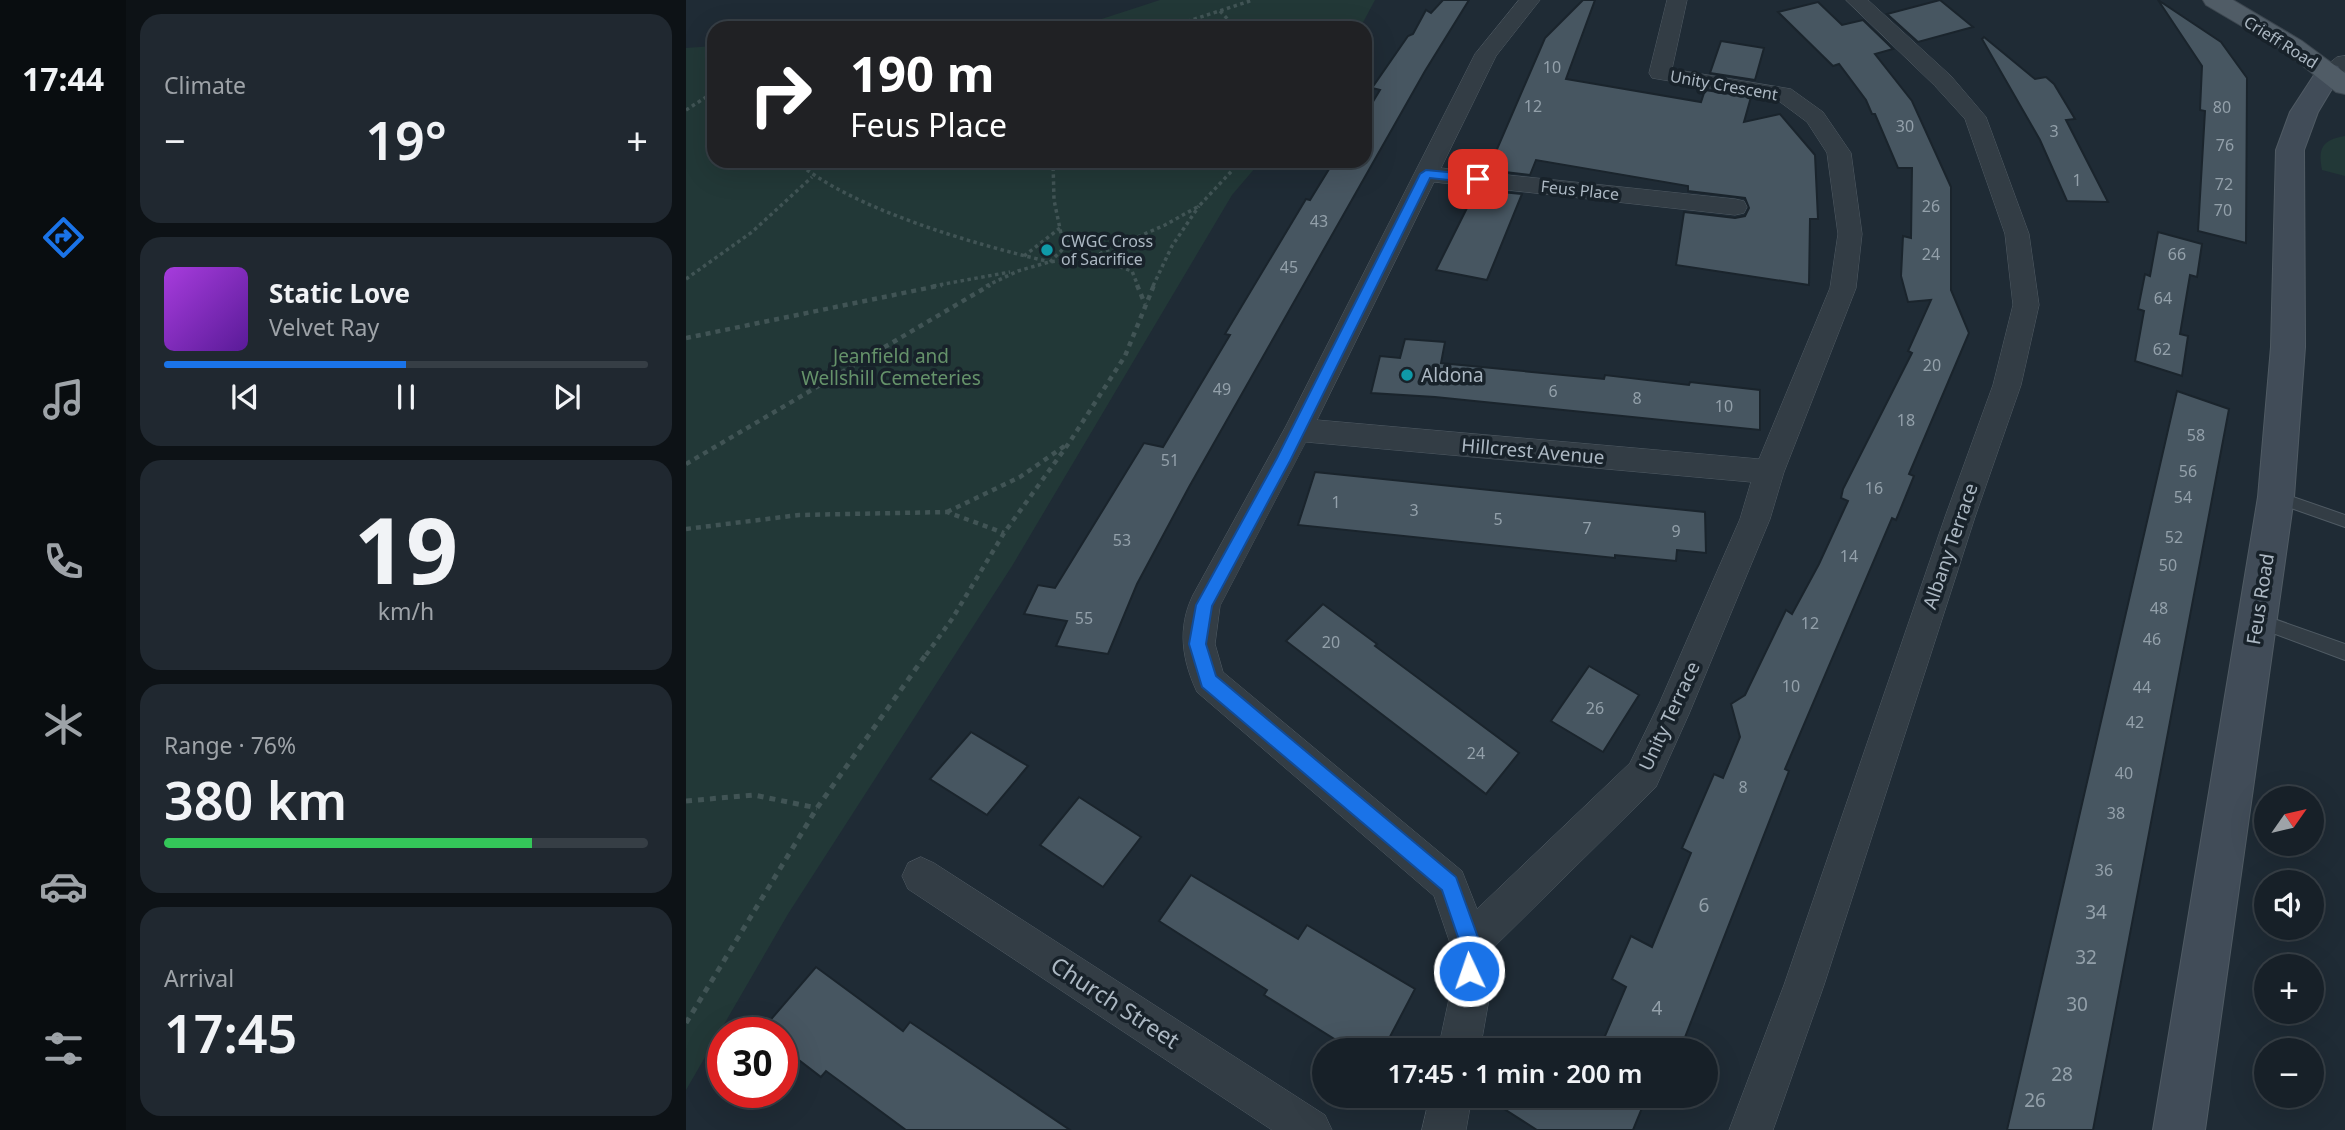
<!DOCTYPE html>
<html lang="en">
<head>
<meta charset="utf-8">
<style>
  body { margin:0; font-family:"Noto Sans",sans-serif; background:#202830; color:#f1f3f6; height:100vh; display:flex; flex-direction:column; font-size:26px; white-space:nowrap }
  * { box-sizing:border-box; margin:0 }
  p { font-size:23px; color:#9ea3a8 }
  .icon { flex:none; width:38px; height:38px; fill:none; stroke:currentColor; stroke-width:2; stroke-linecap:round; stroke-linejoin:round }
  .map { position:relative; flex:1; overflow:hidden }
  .details { display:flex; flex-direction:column; gap:14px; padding:14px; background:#0d1216; width:560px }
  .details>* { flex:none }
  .guide { position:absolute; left:21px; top:21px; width:665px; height:147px; border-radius:21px; box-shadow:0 7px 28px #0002,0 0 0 2px #363e45; background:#202124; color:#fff; overflow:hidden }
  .needle { width:46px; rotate:56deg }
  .tools { position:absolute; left:1568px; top:786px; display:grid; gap:14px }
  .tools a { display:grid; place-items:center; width:70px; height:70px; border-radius:50%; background:#172028; box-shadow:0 7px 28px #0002,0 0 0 2px #363e45; font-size:35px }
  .speed { position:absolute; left:21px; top:1017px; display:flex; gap:14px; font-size:35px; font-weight:700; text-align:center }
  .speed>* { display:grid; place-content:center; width:91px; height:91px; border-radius:50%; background:#172028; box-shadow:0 7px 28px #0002,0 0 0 2px #363e45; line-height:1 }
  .speed .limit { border:10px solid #d22; background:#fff; color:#111 }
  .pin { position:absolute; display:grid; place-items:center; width:60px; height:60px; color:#fff; margin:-30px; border-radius:14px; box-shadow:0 4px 10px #0006 }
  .me { position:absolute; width:77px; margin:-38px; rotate:357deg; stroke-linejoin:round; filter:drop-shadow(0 0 5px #0008) }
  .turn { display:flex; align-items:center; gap:24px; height:147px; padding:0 28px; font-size:32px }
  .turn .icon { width:91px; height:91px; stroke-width:2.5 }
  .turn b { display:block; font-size:49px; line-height:60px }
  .big { font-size:52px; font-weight:600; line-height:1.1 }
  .details .widget { flex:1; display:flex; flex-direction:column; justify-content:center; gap:10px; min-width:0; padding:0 24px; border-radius:21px; background:#202830 }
  .details .dial { align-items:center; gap:0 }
  .dial b { font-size:91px; line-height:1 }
  .song { display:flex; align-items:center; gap:21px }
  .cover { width:84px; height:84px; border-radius:10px; background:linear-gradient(135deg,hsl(280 70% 55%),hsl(270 70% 35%)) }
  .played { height:7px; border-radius:4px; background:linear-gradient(90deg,#1a73e8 50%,#363e45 50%) }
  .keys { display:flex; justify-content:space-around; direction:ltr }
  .heat { display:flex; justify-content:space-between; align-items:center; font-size:38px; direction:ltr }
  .charge { height:10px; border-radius:5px; background:linear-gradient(90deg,#34c759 76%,#363e45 0) }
  .trip { position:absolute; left:626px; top:1038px; width:406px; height:70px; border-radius:35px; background:#172028; box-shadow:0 7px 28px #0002,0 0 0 2px #363e45; font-weight:600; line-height:70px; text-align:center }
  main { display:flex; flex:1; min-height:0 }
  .tab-bar { display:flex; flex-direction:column; width:126px; justify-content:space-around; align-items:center; background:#090d10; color:#9ea3a8 }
  .tab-bar .icon { width:49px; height:49px }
  .tab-bar .selected { color:#1a73e8 }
  .tab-bar b { font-size:32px; color:#f1f3f6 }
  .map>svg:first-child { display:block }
  .green { fill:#223837 }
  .building { fill:#475661; stroke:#1a242c; stroke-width:2 }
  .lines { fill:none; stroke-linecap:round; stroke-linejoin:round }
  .lane-casing { stroke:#505b64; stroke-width:2 }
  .street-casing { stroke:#505b64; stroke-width:1 }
  .secondary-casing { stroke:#505b64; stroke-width:2 }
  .primary-casing { stroke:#3c464f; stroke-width:2 }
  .path-far2 { stroke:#415455; stroke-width:3.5; stroke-dasharray:3.5 3.5; stroke-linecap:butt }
  .path-far1 { stroke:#415455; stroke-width:4.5; stroke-dasharray:5 5; stroke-linecap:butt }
  .path { stroke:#415455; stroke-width:5; stroke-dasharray:6 6; stroke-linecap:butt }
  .lane { fill:#333d45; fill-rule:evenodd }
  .street { fill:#333d45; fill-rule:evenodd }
  .secondary { fill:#414c58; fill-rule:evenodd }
  .primary { fill:#505c66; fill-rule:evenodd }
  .route { fill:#1a73e8; stroke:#114b97; stroke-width:2 }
  .culture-dot { fill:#0f9aa8; stroke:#18222a; stroke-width:2.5 }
  .labels { text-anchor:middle; stroke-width:7; stroke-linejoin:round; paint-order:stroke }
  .far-street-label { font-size:16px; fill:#acb8c3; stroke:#18222a }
  .number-label { font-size:16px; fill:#93a0aa }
  .far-poi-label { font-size:16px; fill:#acb8c3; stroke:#18222a; text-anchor:start }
  .park-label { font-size:19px; fill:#65926a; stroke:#18222a }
  .poi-label { font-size:19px; fill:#acb8c3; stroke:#18222a; text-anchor:start }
  .street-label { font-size:19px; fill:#acb8c3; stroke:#18222a }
  .near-number-label { font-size:19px; fill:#93a0aa }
  .near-street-label { font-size:23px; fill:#acb8c3; stroke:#18222a }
</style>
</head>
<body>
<main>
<nav class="tab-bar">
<b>17:44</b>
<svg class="icon selected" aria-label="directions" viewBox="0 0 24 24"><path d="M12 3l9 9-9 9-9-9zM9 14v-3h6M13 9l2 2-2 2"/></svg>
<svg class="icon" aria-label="music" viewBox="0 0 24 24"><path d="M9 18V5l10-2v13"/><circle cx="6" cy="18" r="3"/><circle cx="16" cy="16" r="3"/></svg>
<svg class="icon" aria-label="phone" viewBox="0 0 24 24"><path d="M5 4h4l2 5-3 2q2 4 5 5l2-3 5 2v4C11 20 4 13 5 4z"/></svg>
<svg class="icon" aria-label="climate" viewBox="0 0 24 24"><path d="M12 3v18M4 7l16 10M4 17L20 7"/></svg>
<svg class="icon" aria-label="car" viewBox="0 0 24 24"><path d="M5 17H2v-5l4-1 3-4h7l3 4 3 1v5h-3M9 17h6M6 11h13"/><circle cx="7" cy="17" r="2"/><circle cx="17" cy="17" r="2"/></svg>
<svg class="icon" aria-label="filters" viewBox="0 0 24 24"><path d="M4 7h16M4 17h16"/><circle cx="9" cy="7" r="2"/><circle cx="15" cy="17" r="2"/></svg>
</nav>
<section class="details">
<div class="widget"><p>Climate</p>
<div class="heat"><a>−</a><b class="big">19°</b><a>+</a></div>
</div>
<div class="widget">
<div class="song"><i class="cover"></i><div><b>Static Love</b><p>Velvet Ray</p></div></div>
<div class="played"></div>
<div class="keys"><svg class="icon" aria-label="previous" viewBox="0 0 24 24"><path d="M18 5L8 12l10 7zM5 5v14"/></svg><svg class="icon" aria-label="pause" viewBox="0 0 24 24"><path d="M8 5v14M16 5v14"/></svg><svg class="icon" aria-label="next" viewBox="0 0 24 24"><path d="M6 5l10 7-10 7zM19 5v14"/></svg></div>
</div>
<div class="widget dial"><b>19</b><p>km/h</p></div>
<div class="widget"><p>Range · 76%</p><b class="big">380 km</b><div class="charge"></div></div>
<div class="widget"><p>Arrival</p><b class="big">17:45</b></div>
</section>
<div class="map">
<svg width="1659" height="1130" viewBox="0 0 1659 1130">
  <rect width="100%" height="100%" fill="#1f2b35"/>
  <g class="green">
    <polygon points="474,0 689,0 674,28 388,28"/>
    <polygon points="28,46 28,161 575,161 546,195 326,566 102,914 0,1090 0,48"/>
    <path d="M1659,136V176L1636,170C1632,149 1635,140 1659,136Z"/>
  </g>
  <g class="building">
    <polygon points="757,0 783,0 739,71 503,487 451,584 422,654 370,646 381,621 338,614 352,585 369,588 458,443 477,447 544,335 539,334 620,199 624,200 648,161 679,161 679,115 694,90 686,88 722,36 727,34 740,10 745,13"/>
    <polygon points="897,0 909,0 880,79 1015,102 1019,90 1065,97 1058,122 1094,114 1129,155 1132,219 1124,219 1123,285 990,265 998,212 1049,218 1059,216 1063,208 1059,198 1002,191 1002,186 850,160 844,175 802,170 859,38"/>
    <polygon points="1254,0 1287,27 1232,42 1201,14"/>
    <polygon points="1472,0 1535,42 1561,78 1560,243 1512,231 1519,111 1514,110 1516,66"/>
    <polygon points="1132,2 1156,25 1177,20 1207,49 1189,54 1226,101 1265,187 1265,290 1283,333 1223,474 1228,476 1210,520 1206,518 1099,769 1103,771 994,1050 913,1050 940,987 926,979 945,936 966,947 1005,853 996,848 1028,774 1037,778 1054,737 1045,704 1059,695 1100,610 1106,614 1133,564 1162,501 1155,498 1157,489 1226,353 1222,351 1245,300 1222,302 1215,276 1217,236 1225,238 1226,168 1212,168 1189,114 1186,114 1180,100 1153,64 1147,66 1092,12"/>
    <polygon points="1298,37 1349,79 1360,77 1368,84 1389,119 1380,120 1422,202 1381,201 1354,140 1296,39"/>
    <polygon points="1035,41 1078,48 1069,80 1024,73"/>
    <polygon points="794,190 836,194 801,280 750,270 782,206 786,207"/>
    <polygon points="1472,232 1516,244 1511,277 1504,275 1494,334 1502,336 1496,376 1449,361 1458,311 1452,309 1459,274 1464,276"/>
    <polygon points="719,339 759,342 755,363 918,379 919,375 1003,385 1004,382 1074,390 1074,430 749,397 685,393 694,356 714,358"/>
    <polygon points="1491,391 1543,409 1407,1130 1321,1130"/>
    <polygon points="629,472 1019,512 1020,553 991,550 990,561 929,555 929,558 612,525"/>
    <polygon points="637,604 691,644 689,646 833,753 800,794 600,641"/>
    <polygon points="903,666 953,695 917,752 865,721"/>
    <polygon points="285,732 342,766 301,815 244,779"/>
    <polygon points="393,797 455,837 417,887 354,845"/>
    <polygon points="505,875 612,939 621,925 729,989 697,1050 666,1050 578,995 581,990 473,921"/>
    <polygon points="130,967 217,1031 224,1022 384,1130 220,1130 140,1071 135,1077 96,1047 96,1032 75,1031"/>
    <polygon points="798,1096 961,1096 947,1130 851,1130"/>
  </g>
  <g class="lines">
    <defs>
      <g id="lane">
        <polygon points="1590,491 1659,515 1659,527 1585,501 1582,497 1585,493"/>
        <polygon points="1571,613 1659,644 1659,660 1565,625 1563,620 1565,615"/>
      </g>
      <g id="street">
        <path d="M833,0H854L810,56L755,168L1049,199L1058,201L1061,207L1058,213L1049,215L748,182L631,420L1073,459L1144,288L1152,234L1141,153L1121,122L1090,99L966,78L963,73L981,0H1001L986,69L1105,89L1137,112L1165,153L1176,234L1170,288L1098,472L1084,519L1003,714L970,787L804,951L803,999L794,1050H752L763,999L764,943L748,896L511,692C496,660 491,628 507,595L600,426L789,54ZM620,442L1065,482L1054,519L973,704L944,763L791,909L776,871L537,672L529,644L534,606Z"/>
        <polygon points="1160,0 1182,0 1265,76 1300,117 1343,234 1353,305 1335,385 1289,517 1138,985 1087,1130 1043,1130 1098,985 1259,517 1307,385 1327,305 1319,234 1279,119 1249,86"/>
        <polygon points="1659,56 1659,71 1643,78 1635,77 1632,72 1651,57"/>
        <polygon points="235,857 248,863 639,1115 646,1130 586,1130 222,889 216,876 222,863"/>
        <polygon points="744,1096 786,1096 780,1130 736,1130"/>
      </g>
      <polygon id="secondary" points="1643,64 1652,66 1656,72 1632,112 1618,150 1619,347 1608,497 1519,1130 1467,1130 1572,497 1585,347 1590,150 1604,112 1634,66"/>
      <polygon id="primary" points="1517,0 1547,0 1616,41 1659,73 1659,94 1650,92 1598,51 1520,5"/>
    </defs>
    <use href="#lane" class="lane-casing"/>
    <use href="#street" class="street-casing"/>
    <use href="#secondary" class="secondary-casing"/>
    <use href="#primary" class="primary-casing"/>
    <g class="path-far2">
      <polyline points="534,11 550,28"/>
      <polyline points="481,28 567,0"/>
      <polyline points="0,110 28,92"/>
      <path d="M110,161C165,209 288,244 360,261"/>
      <polyline points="338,256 374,228"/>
      <polyline points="407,258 446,271 452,286"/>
      <polyline points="364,262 378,248 368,200 367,161"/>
      <polyline points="0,279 66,232 126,177"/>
      <polyline points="247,286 324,272"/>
      <polyline points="300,286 332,271 363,262 406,257 479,225 513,206 555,161"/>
      <polyline points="467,286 486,246 513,206"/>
    </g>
    <g class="path-far1">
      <polyline points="451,285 459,304"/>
      <polyline points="0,338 256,285"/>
      <polyline points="0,464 304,285"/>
      <polyline points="261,512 334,477 380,445"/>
      <polyline points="0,529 113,515 261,512 318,533"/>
      <polyline points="240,655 266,619 318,533 383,443 439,356 468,285"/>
    </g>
    <g class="path">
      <polyline points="0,801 68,795 131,808"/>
      <polyline points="0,1023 131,808 241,653"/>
    </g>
    <use href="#lane" class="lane"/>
    <use href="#street" class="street"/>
    <use href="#secondary" class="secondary"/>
    <use href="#primary" class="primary"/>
  </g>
  <polygon class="route" points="740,170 792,175 798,179 792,183 744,178 604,461 526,606 520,644 530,676 770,877 794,943 793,971 790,978 783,981 776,978 773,971 774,943 756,890 516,687 503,644 510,605 591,458 734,174"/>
  <g class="culture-dot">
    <circle cx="361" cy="250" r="7"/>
    <circle cx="721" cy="375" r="7"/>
  </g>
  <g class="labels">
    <g class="far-street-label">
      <text transform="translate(1595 42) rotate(32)" y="6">Crieff Road</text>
      <text transform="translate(1038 85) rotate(10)" y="6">Unity Crescent</text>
      <text transform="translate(894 190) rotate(6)" y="6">Feus Place</text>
    </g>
    <g class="number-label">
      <text x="866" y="73">10</text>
      <text x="847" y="112">12</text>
      <text x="1536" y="113">80</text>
      <text x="1219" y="132">30</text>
      <text x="1368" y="137">3</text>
      <text x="1539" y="151">76</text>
      <text x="1391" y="186">1</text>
      <text x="1538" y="190">72</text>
      <text x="1245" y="212">26</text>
      <text x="1537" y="216">70</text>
      <text x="633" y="227">43</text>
      <text x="1245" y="260">24</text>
      <text x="1491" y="260">66</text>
      <text x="603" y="273">45</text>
      <text x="1477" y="304">64</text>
      <text x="1476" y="355">62</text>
      <text x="1246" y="371">20</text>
      <text x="536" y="395">49</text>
      <text x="867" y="397">6</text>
      <text x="951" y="404">8</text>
      <text x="1038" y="412">10</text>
      <text x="1220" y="426">18</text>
      <text x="1510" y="441">58</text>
      <text x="484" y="466">51</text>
      <text x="1502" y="477">56</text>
      <text x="1188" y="494">16</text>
      <text x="1497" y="503">54</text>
      <text x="650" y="508">1</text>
      <text x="728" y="516">3</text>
      <text x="812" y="525">5</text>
      <text x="901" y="534">7</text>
      <text x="990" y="537">9</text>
      <text x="1488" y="543">52</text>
      <text x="436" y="546">53</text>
      <text x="1163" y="562">14</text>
      <text x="1482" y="571">50</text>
      <text x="1473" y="614">48</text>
      <text x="398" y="624">55</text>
      <text x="1124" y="629">12</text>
      <text x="1466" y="645">46</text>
      <text x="645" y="648">20</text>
      <text x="1105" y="692">10</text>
      <text x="1456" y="693">44</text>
      <text x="909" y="714">26</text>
      <text x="1449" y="728">42</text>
      <text x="790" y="759">24</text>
      <text x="1438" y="779">40</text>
      <text x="1057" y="793">8</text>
      <text x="1430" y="819">38</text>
      <text x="1418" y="876">36</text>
    </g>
    <g class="far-poi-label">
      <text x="375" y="247">CWGC Cross<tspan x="375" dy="18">of Sacrifice</tspan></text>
    </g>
    <g class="park-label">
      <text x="205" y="363">Jeanfield and<tspan x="205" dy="22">Wellshill Cemeteries</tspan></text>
    </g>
    <g class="poi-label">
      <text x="735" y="382">Aldona</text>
    </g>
    <g class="street-label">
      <text transform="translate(847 451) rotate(5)" y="7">Hillcrest Avenue</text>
      <text transform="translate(1264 546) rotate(-71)" y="7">Albany Terrace</text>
      <text transform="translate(1574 599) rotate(-81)" y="7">Feus Road</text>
      <text transform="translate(983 716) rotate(-65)" y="7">Unity Terrace</text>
    </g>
    <g class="near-number-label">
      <text x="1018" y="912">6</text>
      <text x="1410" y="919">34</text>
      <text x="1400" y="964">32</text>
      <text x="1391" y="1011">30</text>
      <text x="971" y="1015">4</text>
      <text x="1376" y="1081">28</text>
      <text x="1349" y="1107">26</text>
    </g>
    <g class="near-street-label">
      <text transform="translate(429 1003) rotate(33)" y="8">Church Street</text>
    </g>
  </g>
</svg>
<div class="tools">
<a><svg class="needle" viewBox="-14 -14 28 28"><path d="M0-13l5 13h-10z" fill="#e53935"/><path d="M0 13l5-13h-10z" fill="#9ea3a8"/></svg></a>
<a><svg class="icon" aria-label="sound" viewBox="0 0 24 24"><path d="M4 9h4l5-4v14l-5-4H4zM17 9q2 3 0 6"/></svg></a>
<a>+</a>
<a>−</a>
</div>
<div class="speed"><div class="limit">30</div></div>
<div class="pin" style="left:792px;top:179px;background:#d93025"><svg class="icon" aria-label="arrive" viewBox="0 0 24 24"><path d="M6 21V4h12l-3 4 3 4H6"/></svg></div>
<svg class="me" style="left:783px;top:971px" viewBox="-20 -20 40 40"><circle r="17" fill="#1a73e8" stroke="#fff" stroke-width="3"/><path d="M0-11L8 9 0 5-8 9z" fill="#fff"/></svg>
<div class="trip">17:45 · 1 min · 200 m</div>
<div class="guide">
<div class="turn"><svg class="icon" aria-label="right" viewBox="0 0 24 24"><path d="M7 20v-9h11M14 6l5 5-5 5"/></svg><div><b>190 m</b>Feus Place</div></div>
</div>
</div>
</main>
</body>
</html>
